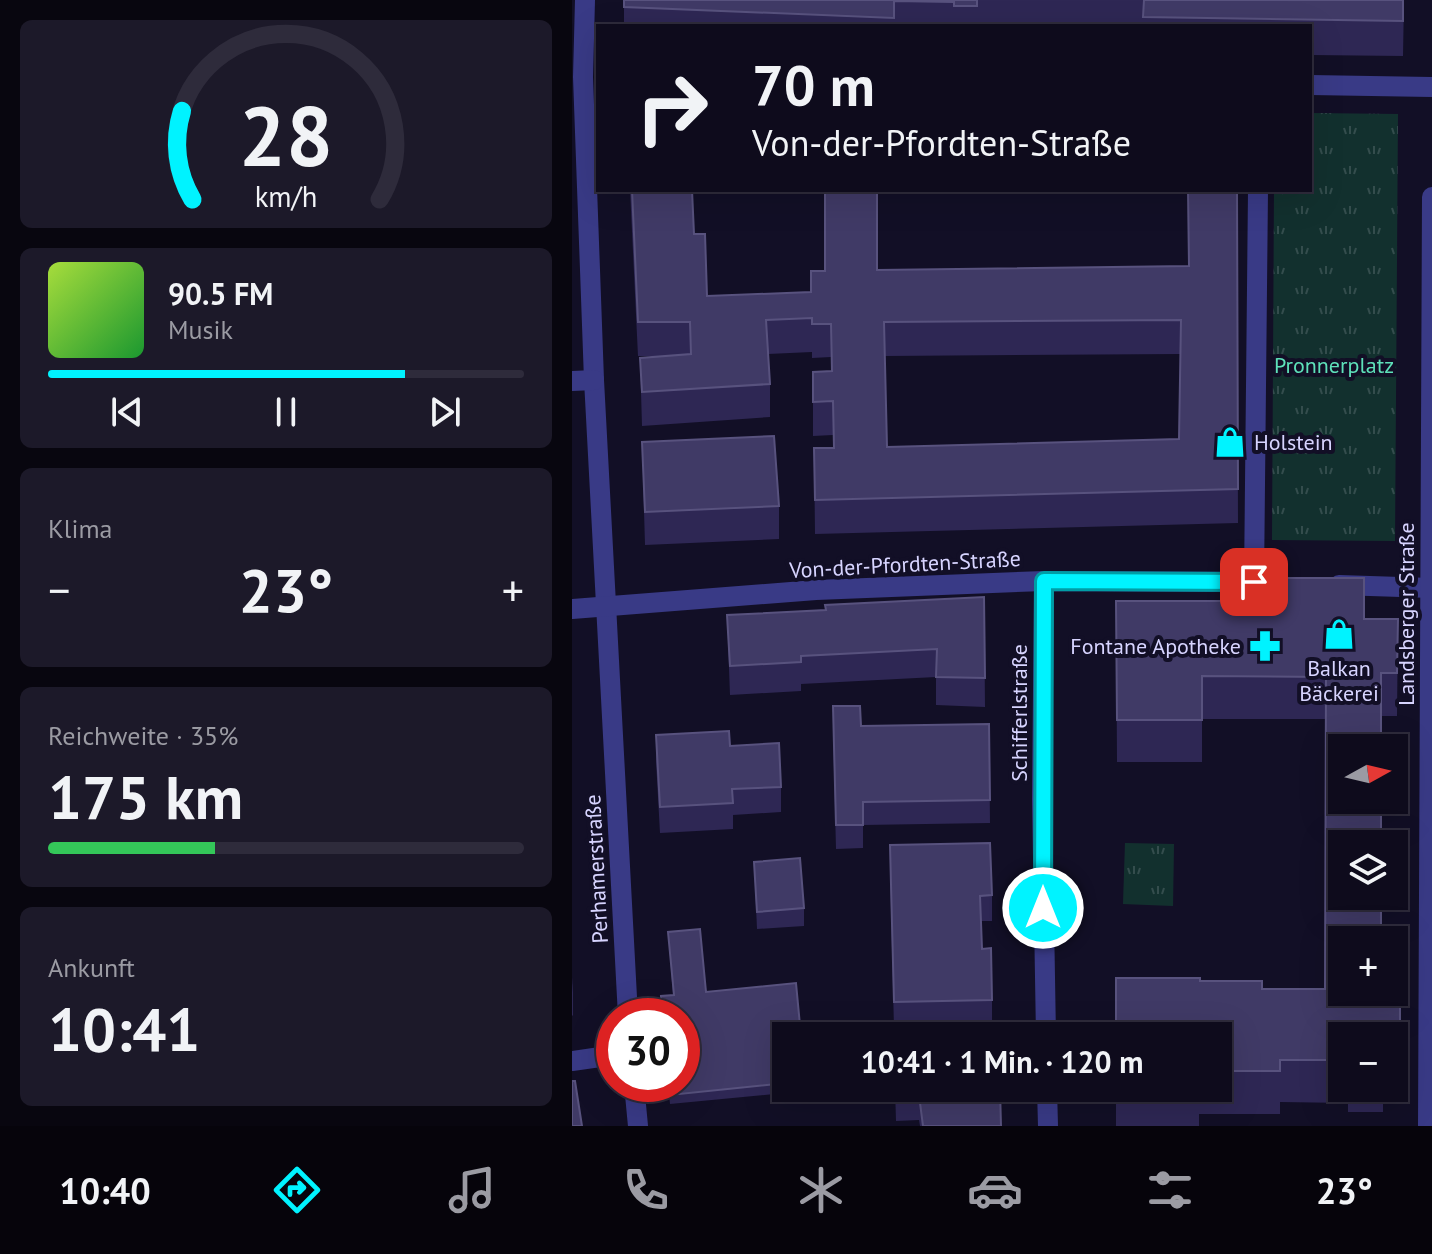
<!DOCTYPE html>
<html lang="de">
<head>
<meta charset="utf-8">
<style>
  body { margin:0; font-family:"PT Sans",sans-serif; background:#1c1929; color:#f1f3f6; height:100vh; display:flex; flex-direction:column; font-size:30px; white-space:nowrap }
  * { box-sizing:border-box; margin:0 }
  p { font-size:26px; color:#9b9ba3 }
  .icon { flex:none; width:44px; height:44px; fill:none; stroke:currentColor; stroke-width:2; stroke-linecap:round; stroke-linejoin:round }
  .map { position:relative; flex:1; overflow:hidden }
  .details { display:flex; flex-direction:column; gap:20px; padding:20px; background:#08060f; width:572px }
  .details>* { flex:none }
  .guide { position:absolute; left:24px; top:24px; width:716px; height:168px; border-radius:0px; box-shadow:0 8px 32px #0002,0 0 0 2px #2e2b3b; background:#0e0b1c; color:#f1f3f6; overflow:hidden }
  .needle { width:52px; rotate:82deg }
  .controls { position:absolute; left:756px; top:734px; display:grid; gap:16px }
  .controls a { display:grid; place-items:center; width:80px; height:80px; border-radius:0px; background:#0e0b1c; box-shadow:0 8px 32px #0002,0 0 0 2px #2e2b3b; font-size:40px }
  .speed { position:absolute; left:24px; top:998px; display:flex; gap:16px; font-size:40px; font-weight:700; text-align:center }
  .speed>* { display:grid; place-content:center; width:104px; height:104px; border-radius:50%; background:#0e0b1c; box-shadow:0 8px 32px #0002,0 0 0 2px #2e2b3b; line-height:1 }
  .speed .limit { border:12px solid #d22; background:#fff; color:#111 }
  .pin { position:absolute; display:grid; place-items:center; width:68px; height:68px; color:#fff; margin:-34px; border-radius:16px; box-shadow:0 4px 12px #0006 }
  .me { position:absolute; width:88px; margin:-44px; rotate:0deg; stroke-linejoin:round; filter:drop-shadow(0 0 6px #0008) }
  .turn { display:flex; align-items:center; gap:28px; height:168px; padding:0 24px; font-size:36px }
  .turn .icon { width:104px; height:104px; stroke-width:2.5 }
  .turn b { display:block; font-size:56px; line-height:68px }
  .big { font-size:60px; font-weight:600; line-height:1.1 }
  .details .card { flex:1; display:flex; flex-direction:column; justify-content:center; gap:12px; min-width:0; padding:0 28px; border-radius:12px; background:#1c1929 }
  .details .dial { align-items:center; gap:0 }
  .dial svg { height:208px; overflow:visible; fill:none; stroke:#2e2b3b; stroke-width:7; stroke-linecap:round; text-anchor:middle }
  .dial text { fill:#f1f3f6; stroke:none }
  .song { display:flex; align-items:center; gap:24px }
  .cover { width:96px; height:96px; border-radius:12px; background:linear-gradient(135deg,hsl(80 70% 55%),hsl(130 70% 35%)) }
  .played { height:8px; border-radius:4px; background:linear-gradient(90deg,#00f3ff 75%,#2e2b3b 75%) }
  .keys { display:flex; justify-content:space-around; direction:ltr }
  .heat { display:flex; justify-content:space-between; align-items:center; font-size:44px; direction:ltr }
  .charge { height:12px; border-radius:6px; background:linear-gradient(90deg,#34c759 35%,#2e2b3b 0) }
  .trip { position:absolute; left:200px; top:1022px; width:460px; height:80px; border-radius:0px; background:#0e0b1c; box-shadow:0 8px 32px #0002,0 0 0 2px #2e2b3b; font-weight:600; line-height:80px; text-align:center }
  .tabs { display:flex; height:128px; justify-content:space-around; align-items:center; background:#06040b; color:#9b9ba3 }
  .tabs .icon { width:56px; height:56px }
  .tabs .current { color:#00f3ff }
  .tabs b { font-size:36px; color:#f1f3f6 }
  main { display:flex; flex:1; min-height:0 }
  .map>svg:first-child { display:block }
  .grass { fill:url(#grass-tufts) }
  .lines { fill:none; stroke-linecap:round; stroke-linejoin:round }
  .minor { stroke:#393a86; stroke-width:20 }
  .wall { fill:#2e2754; fill-rule:evenodd }
  .building { fill:#403a66; stroke:#58527e; stroke-width:2; fill-rule:evenodd }
  .route-casing { stroke:#009ea6; stroke-width:20 }
  .route { stroke:#00f3ff; stroke-width:14 }
  .labels { text-anchor:middle; stroke-width:8; stroke-linejoin:round; paint-order:stroke }
  .park-label { font-size:22px; fill:#5ee1ba; stroke:#120f26 }
  .poi-label { font-size:22px; fill:#d7d4ff; stroke:#120f26; text-anchor:start }
  .street-label { font-size:22px; fill:#d7d4ff; stroke:#120f26 }
</style>
</head>
<body>
<main>
<section class="details">
<div class="card dial"><svg viewBox="0 0 100 80">
<path d="M14 69A42 42 0 1 1 86 69"/>
<path d="M14 69A42 42 0 0 1 10 35" stroke="#00f3ff"/>
<text x="50" y="56" font-size="32" font-weight="700">28</text>
<text x="50" y="72" font-size="11">km/h</text>
</svg></div>
<div class="card">
<div class="song"><i class="cover"></i><div><b>90.5 FM</b><p>Musik</p></div></div>
<div class="played"></div>
<div class="keys"><svg class="icon" aria-label="previous" viewBox="0 0 24 24"><path d="M18 5L8 12l10 7zM5 5v14"/></svg><svg class="icon" aria-label="pause" viewBox="0 0 24 24"><path d="M8 5v14M16 5v14"/></svg><svg class="icon" aria-label="next" viewBox="0 0 24 24"><path d="M6 5l10 7-10 7zM19 5v14"/></svg></div>
</div>
<div class="card"><p>Klima</p>
<div class="heat"><a>−</a><b class="big">23°</b><a>+</a></div>
</div>
<div class="card"><p>Reichweite · 35%</p><b class="big">175 km</b><div class="charge"></div></div>
<div class="card"><p>Ankunft</p><b class="big">10:41</b></div>
</section>
<div class="map">
<svg width="860" height="1126" viewBox="0 0 860 1126">
  <defs>
    <pattern id="grass-tufts" width="24" height="20" patternUnits="userSpaceOnUse" patternTransform="scale(2)"><rect width="24" height="20" fill="#12302e"/><path d="M3 7l-1-3M5 7V3M7 7l1-3M15 17l-1-3M17 17v-4M19 17l1-3" fill="none" stroke="#344d4d"/></pattern>
  </defs>
  <rect width="100%" height="100%" fill="#120f26"/>
  <g class="grass">
    <polygon points="738,113 826,114 823,541 700,540 702,190 738,190"/>
    <polygon points="553,843 602,844 601,906 551,904"/>
  </g>
  <g class="lines">
    <g class="minor">
      <polyline points="13,0 11,77 22,380 56,1016"/>
      <polyline points="738,85 860,87"/>
      <polyline points="0,381 22,380"/>
      <polyline points="472,581 470,799 474,1036"/>
      <polyline points="682,582 686,190"/>
      <polyline points="767,585 860,588"/>
      <polyline points="0,609 244,590 472,581 687,582"/>
      <polyline points="0,1061 42,1055"/>
      <polyline points="62,1084 66,1126"/>
      <polyline points="475,1088 476,1126"/>
      <polyline points="856,1126 860,197"/>
    </g>
  </g>
  <g class="wall">
    <polygon points="52,0 832,0 831,56 738,55 738,26 52,26"/>
    <path d="M58,190H120L122,234L135,296L239,292L305,270L617,266L665,190L666,523L243,534L242,448H261V435L241,436V372L259,371V357L240,358V352L196,354L198,384V417L70,426L68,358L90,356H66ZM609,354L607,439L315,447L313,356Z"/>
    <polygon points="70,442 207,506 207,539 73,545"/>
    <polygon points="412,597 413,707 364,705 364,677 229,684 229,691 158,695 155,615 253,610"/>
    <polygon points="544,601 792,619 826,619 825,716 809,716 770,992 828,988 828,1081 822,1081 822,1036 770,1036 770,1088 811,1088 811,1112 776,1112 776,1103 708,1102 708,1114 627,1114 627,1126 544,1126 544,1088 646,1088 646,1036 628,981 690,989 753,989 754,719 630,719 630,762 545,762"/>
    <polygon points="417,724 418,823 291,825 291,848 264,849 261,730 289,726"/>
    <polygon points="84,735 158,746 209,787 209,812 161,815 161,829 88,833 84,761"/>
    <polygon points="182,862 232,908 232,926 185,929"/>
    <polygon points="318,871 420,895 420,921 409,921 410,949 420,1000 420,1026 322,1028"/>
    <polygon points="96,932 134,992 214,1036 214,1088 233,1088 233,1091 98,1104 96,1084 110,1084 110,1016 90,1016 89,996 101,995"/>
    <polygon points="0,977 1,992 1,1015 0,1016"/>
    <polygon points="323,1088 428,1088 429,1126 348,1126 347,1120 324,1121"/>
  </g>
  <g class="building">
    <polygon points="52,0 405,0 405,6 382,6 382,2 322,1 322,18 52,7"/>
    <polygon points="572,0 831,0 831,21 571,17"/>
    <path d="M60,190H120L122,234H133L135,296L239,292V271H253V190H305V270L617,266L616,190H665L666,489L243,500L242,448H262L261,401L241,402V372L260,371L259,324H240V318L194,320L198,384L70,392L68,358L119,354L118,322H66ZM609,320L607,439L315,447L312,322Z"/>
    <polygon points="202,436 207,506 73,512 70,442"/>
    <polygon points="661,578 792,578 792,619 826,619 825,673 809,673 809,748 770,748 770,800 809,800 809,844 770,844 770,896 809,896 809,940 770,940 770,992 822,992 822,988 828,988 828,1038 822,1038 822,1036 770,1036 770,1060 708,1060 708,1071 646,1071 646,1036 544,1036 544,978 628,978 628,981 690,981 690,989 753,989 754,677 630,676 630,720 545,720 544,601 661,601"/>
    <polygon points="412,597 413,678 364,677 365,649 229,656 229,662 158,666 155,615 254,610 253,605"/>
    <polygon points="261,706 288,706 289,726 417,724 418,800 291,802 291,825 264,825"/>
    <polygon points="157,731 158,746 207,743 209,787 160,789 161,803 88,807 84,735"/>
    <polygon points="418,843 420,895 408,896 410,949 419,948 420,1000 322,1002 318,845"/>
    <polygon points="228,858 232,908 185,912 182,862"/>
    <polygon points="128,929 134,992 224,983 229,1036 214,1036 214,1083 98,1095 97,1084 110,1084 110,1016 90,1016 89,996 102,995 96,932"/>
    <polygon points="0,1081 3,1081 10,1126 0,1126"/>
    <polygon points="323,1088 428,1088 429,1126 351,1126 347,1095 324,1095"/>
    <polygon points="544,1088 627,1088 627,1096 545,1096"/>
  </g>
  <g class="lines">
    <defs>
      <polyline id="route" points="471,908 472,581 682,582"/>
    </defs>
    <use href="#route" class="route-casing"/>
    <use href="#route" class="route"/>
  </g>
  <defs>
    <symbol id="shop-bare" viewBox="-9 -9 18 18"><path d="M-5-2.5h2.3a2.7 3.5 0 0 1 5.4 0H5L5.5 6h-11ZM-1.5-2.5h3a1.5 2.3 0 0 0-3 0Z" fill="#00f3ff" stroke="#120f26" stroke-width="2.5" paint-order="stroke"/></symbol>
    <symbol id="pharmacy-bare" viewBox="-9 -9 18 18"><path d="M-2-6h4v4h4v4h-4v4h-4v-4h-4v-4h4Z" fill="#00f3ff" stroke="#120f26" stroke-width="2.5" paint-order="stroke"/></symbol>
  </defs>
  <g fill-rule="evenodd">
    <use href="#shop-bare" x="636" y="420" width="44" height="44"/>
    <use href="#shop-bare" x="745" y="612" width="44" height="44"/>
    <use href="#pharmacy-bare" x="671" y="624" width="44" height="44"/>
  </g>
  <g class="labels">
    <g class="park-label">
      <text x="762" y="373">Pronnerplatz</text>
    </g>
    <g class="poi-label">
      <text x="682" y="450">Holstein</text>
      <text x="669" y="654" text-anchor="end">Fontane Apotheke</text>
      <text x="767" y="676" text-anchor="middle">Balkan<tspan x="767" dy="25">Bäckerei</tspan></text>
    </g>
    <g class="street-label">
      <text transform="translate(333 564) rotate(-3)" y="8">Von-der-Pfordten-Straße</text>
      <text transform="translate(834 614) rotate(-90)" y="8">Landsberger Straße</text>
      <text transform="translate(447 713) rotate(-90)" y="8">Schifferlstraße</text>
      <text transform="translate(24 869) rotate(-93)" y="8">Perhamerstraße</text>
    </g>
  </g>
</svg>
<div class="controls">
<a><svg class="needle" viewBox="-14 -14 28 28"><path d="M0-13l5 13h-10z" fill="#e53935"/><path d="M0 13l5-13h-10z" fill="#9b9ba3"/></svg></a>
<a><svg class="icon" aria-label="layers" viewBox="0 0 24 24"><path d="M12 4l9 5-9 5-9-5zM3 14l9 5 9-5"/></svg></a>
<a>+</a>
<a>−</a>
</div>
<div class="speed"><div class="limit">30</div></div>
<div class="pin" style="left:682px;top:582px;background:#d93025"><svg class="icon" aria-label="arrive" viewBox="0 0 24 24"><path d="M6 21V4h12l-3 4 3 4H6"/></svg></div>
<svg class="me" style="left:471px;top:908px" viewBox="-20 -20 40 40"><circle r="17" fill="#00f3ff" stroke="#fff" stroke-width="3"/><path d="M0-11L8 9 0 5-8 9z" fill="#fff"/></svg>
<div class="trip">10:41 · 1 Min. · 120 m</div>
<div class="guide">
<div class="turn"><svg class="icon" aria-label="right" viewBox="0 0 24 24"><path d="M7 20v-9h11M14 6l5 5-5 5"/></svg><div><b>70 m</b>Von-der-Pfordten-Straße</div></div>
</div>
</div>
</main>
<nav class="tabs">
<b>10:40</b>
<svg class="icon current" aria-label="directions" viewBox="0 0 24 24"><path d="M12 3l9 9-9 9-9-9zM9 14v-3h6M13 9l2 2-2 2"/></svg>
<svg class="icon" aria-label="music" viewBox="0 0 24 24"><path d="M9 18V5l10-2v13"/><circle cx="6" cy="18" r="3"/><circle cx="16" cy="16" r="3"/></svg>
<svg class="icon" aria-label="phone" viewBox="0 0 24 24"><path d="M5 4h4l2 5-3 2q2 4 5 5l2-3 5 2v4C11 20 4 13 5 4z"/></svg>
<svg class="icon" aria-label="climate" viewBox="0 0 24 24"><path d="M12 3v18M4 7l16 10M4 17L20 7"/></svg>
<svg class="icon" aria-label="car" viewBox="0 0 24 24"><path d="M5 17H2v-5l4-1 3-4h7l3 4 3 1v5h-3M9 17h6M6 11h13"/><circle cx="7" cy="17" r="2"/><circle cx="17" cy="17" r="2"/></svg>
<svg class="icon" aria-label="filters" viewBox="0 0 24 24"><path d="M4 7h16M4 17h16"/><circle cx="9" cy="7" r="2"/><circle cx="15" cy="17" r="2"/></svg>
<b>23°</b>
</nav>
</body>
</html>
